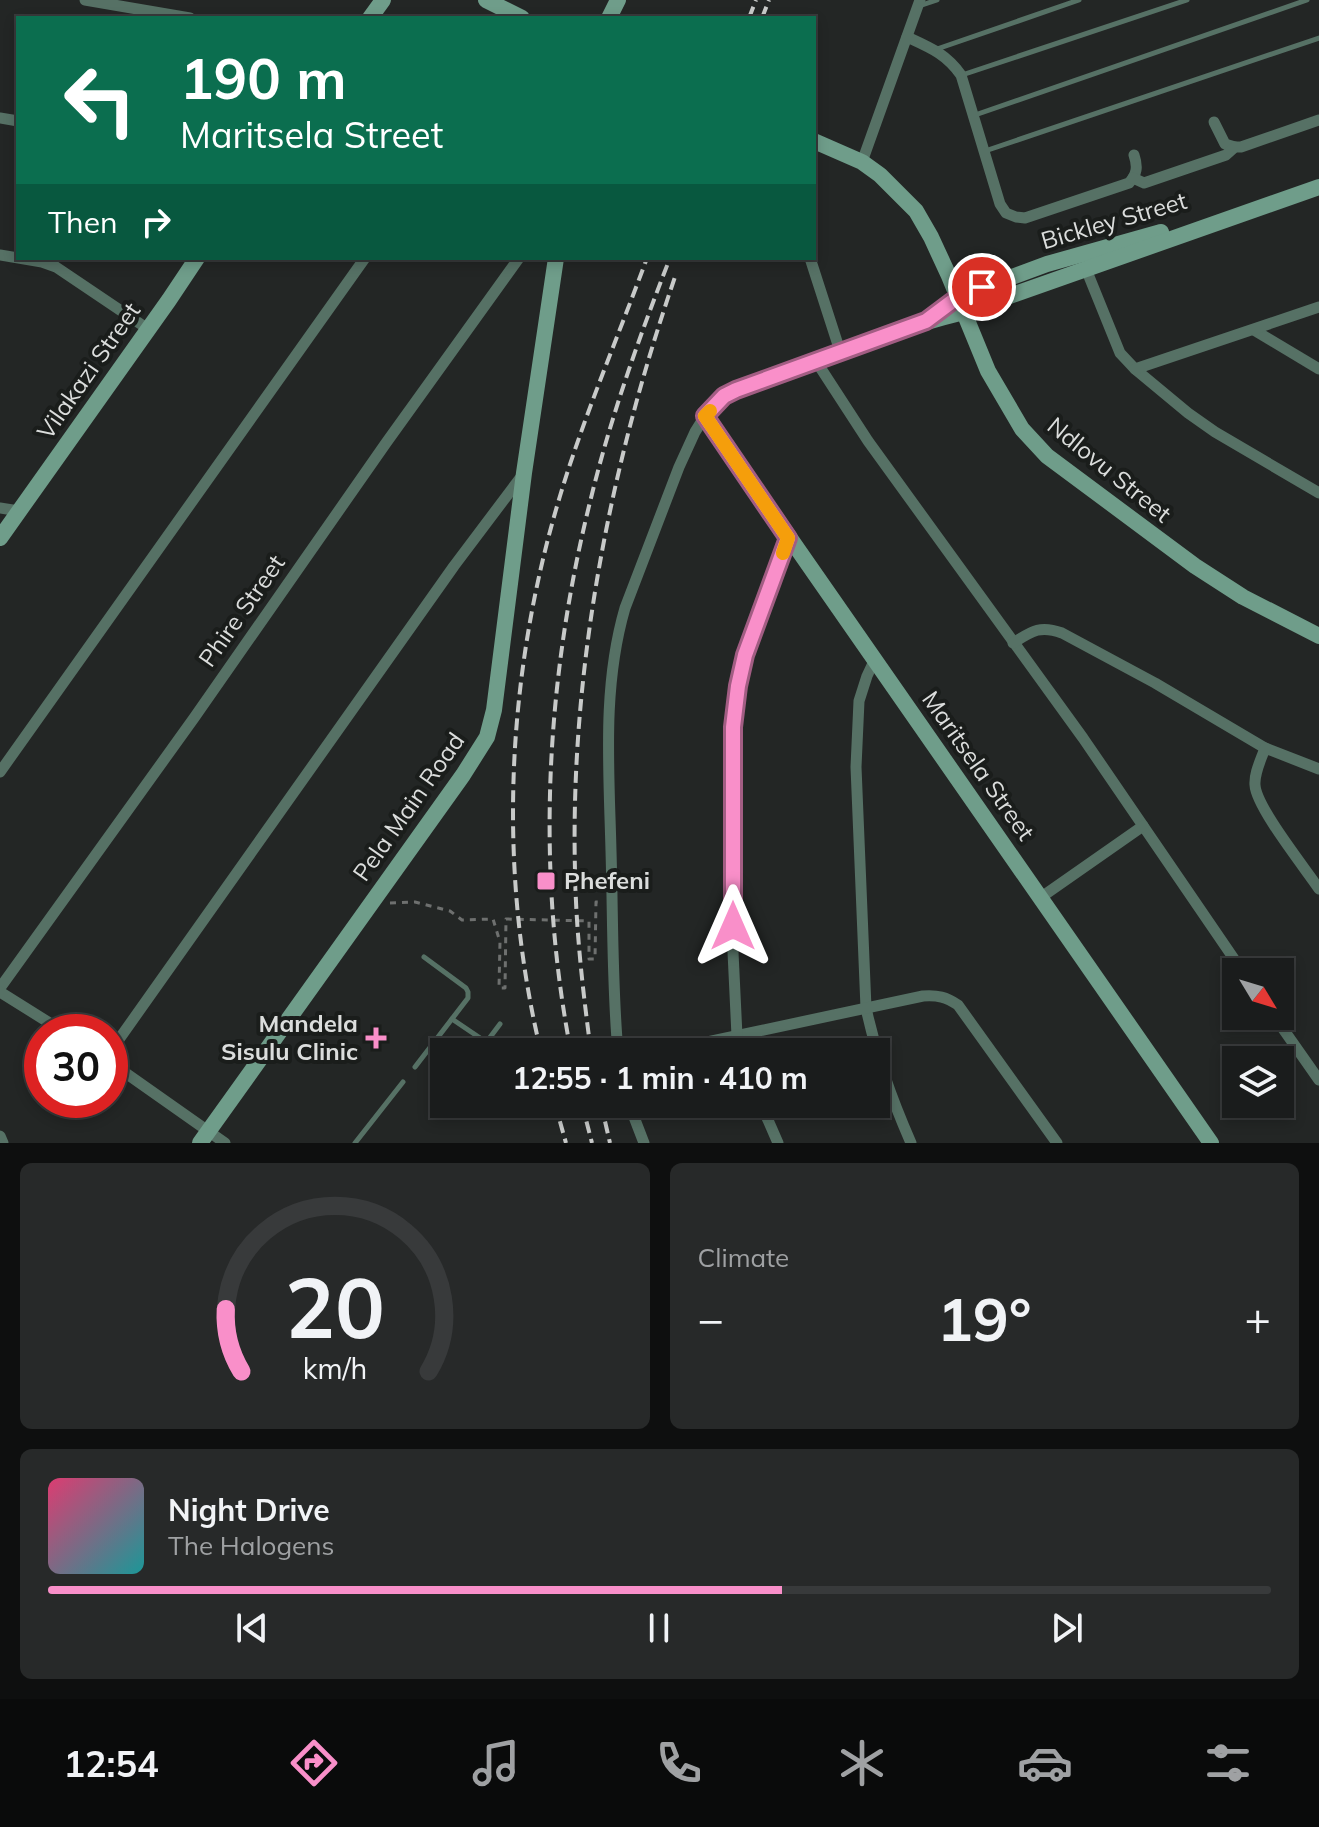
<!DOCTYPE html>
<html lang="en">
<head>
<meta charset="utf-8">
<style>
  body { margin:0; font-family:Mulish,sans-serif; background:#272929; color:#f1f3f6; height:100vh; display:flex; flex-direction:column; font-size:30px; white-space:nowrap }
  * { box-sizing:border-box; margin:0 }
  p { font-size:26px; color:#9fa1a3 }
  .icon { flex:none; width:44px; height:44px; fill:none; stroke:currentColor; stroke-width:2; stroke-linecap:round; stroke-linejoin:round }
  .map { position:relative; height:1143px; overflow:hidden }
  .panel { display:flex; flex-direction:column; gap:20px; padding:20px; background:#0e0f0f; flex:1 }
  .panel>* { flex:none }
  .top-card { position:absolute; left:16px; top:16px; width:800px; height:244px; border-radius:0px; box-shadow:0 4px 12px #0003,0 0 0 2px #383a3b; background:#0b6e4f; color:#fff; overflow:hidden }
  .needle { width:52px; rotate:128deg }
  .controls { position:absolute; left:1222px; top:958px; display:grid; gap:16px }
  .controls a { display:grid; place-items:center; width:72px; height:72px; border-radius:0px; background:#1a1c1c; box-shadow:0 4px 12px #0003,0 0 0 2px #383a3b; font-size:40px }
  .speed { position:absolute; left:24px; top:1014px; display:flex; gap:16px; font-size:40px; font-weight:700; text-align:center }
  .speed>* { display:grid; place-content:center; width:104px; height:104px; border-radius:50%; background:#1a1c1c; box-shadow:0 4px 12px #0003,0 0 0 2px #383a3b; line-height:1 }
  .speed .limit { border:12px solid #d22; background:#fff; color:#111 }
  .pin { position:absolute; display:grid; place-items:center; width:68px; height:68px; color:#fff; margin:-34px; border:4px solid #fff; border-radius:50%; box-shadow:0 2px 8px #0007 }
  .me { position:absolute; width:88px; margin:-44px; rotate:0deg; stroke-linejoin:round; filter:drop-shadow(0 0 6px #0008) }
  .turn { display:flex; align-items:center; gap:28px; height:168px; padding:0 32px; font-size:36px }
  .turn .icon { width:104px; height:104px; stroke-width:2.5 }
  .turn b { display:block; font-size:56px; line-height:68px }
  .then { display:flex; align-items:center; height:76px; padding:0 32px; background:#0003; gap:16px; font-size:30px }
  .big { font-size:60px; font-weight:700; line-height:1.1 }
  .panel .card { flex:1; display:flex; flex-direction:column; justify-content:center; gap:12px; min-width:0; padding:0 28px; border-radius:12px; background:#272929 }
  .panel .dial { align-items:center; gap:0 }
  .dial svg { height:208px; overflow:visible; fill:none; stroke:#383a3b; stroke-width:7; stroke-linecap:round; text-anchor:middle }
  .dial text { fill:#f1f3f6; stroke:none }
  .song { display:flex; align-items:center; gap:24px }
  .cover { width:96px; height:96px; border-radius:12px; background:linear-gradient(135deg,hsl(340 70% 55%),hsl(180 70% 35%)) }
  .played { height:8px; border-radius:4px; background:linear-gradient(90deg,#f98fc9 60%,#383a3b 60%) }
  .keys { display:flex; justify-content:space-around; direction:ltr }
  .heat { display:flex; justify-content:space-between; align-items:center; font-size:44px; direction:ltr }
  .panel .tiles { flex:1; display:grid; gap:20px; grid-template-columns:1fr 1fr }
  .card:last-child { grid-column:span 2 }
  .trip { position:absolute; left:430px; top:1038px; width:460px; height:80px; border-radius:0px; background:#1a1c1c; box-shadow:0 4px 12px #0003,0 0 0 2px #383a3b; font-weight:700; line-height:80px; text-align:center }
  .dock { display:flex; height:128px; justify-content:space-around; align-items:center; background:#0a0b0b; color:#9fa1a3 }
  .dock .icon { width:56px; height:56px }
  .dock .on { color:#f98fc9 }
  .dock b { font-size:36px; color:#f1f3f6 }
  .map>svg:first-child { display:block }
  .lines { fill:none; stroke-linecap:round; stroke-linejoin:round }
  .path { stroke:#6e706f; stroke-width:3; stroke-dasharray:6 6; stroke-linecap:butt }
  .lane { stroke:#567165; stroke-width:5 }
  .street { stroke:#567165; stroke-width:11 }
  .secondary { stroke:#6f9d8a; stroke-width:16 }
  .rail { stroke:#c8cac9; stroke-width:4; stroke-dasharray:12 6; stroke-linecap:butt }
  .route-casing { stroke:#a25d83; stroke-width:20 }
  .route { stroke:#f98fc9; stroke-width:14 }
  .slow { stroke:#f59e0b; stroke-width:14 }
  .poi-dot { fill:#f98fc9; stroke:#1a1d1b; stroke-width:3 }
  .labels { text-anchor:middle; stroke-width:8; stroke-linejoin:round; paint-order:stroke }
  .street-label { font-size:24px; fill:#dbdddc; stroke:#1a1d1b }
  .poi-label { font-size:24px; font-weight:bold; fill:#dbdddc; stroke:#1a1d1b; text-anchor:start }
</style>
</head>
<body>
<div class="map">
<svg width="1319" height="1143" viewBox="0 0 1319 1143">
  <rect width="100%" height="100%" fill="#232625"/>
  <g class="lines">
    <polyline class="path" points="390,903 415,902 450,911 462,920 493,919 500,942 499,988 505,988 506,919 589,921 589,959 595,959 596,902 600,902"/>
    <g class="lane">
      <polyline points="919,6 937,0"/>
      <polyline points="937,49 1079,0"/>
      <polyline points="962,75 1187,0"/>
      <polyline points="975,115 1307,0"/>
      <polyline points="985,151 1319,38"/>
      <polyline points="452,1019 486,1042"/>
      <polyline points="479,1052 500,1024"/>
      <polyline points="415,1067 468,998 468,992 466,988 424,957"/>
      <polyline points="355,1143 403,1082"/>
    </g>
    <g class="street">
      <polyline points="85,0 190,18"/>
      <path d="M907,37C931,48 946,54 961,75L1000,204L1006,213L1016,217L1025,218L1129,183C1137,174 1138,167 1134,155"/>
      <polyline points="0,118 18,121"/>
      <polyline points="1214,122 1225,144 1235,147"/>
      <polyline points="862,162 920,0"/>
      <polyline points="1133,178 1144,183 1226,155 1235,147 1241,147 1319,120"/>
      <polyline points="0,255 42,262 56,267 148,329"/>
      <polyline points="810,258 840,351"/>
      <polyline points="1086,269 1120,353 1135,369 1188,413 1215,432 1319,493"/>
      <polyline points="1254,330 1319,369"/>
      <polyline points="816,361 868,441 1083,738 1243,972"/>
      <polyline points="1135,369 1319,307"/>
      <polyline points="0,508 19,511"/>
      <path d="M1013,643C1032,631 1040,625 1062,633L1155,683L1265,748L1319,769"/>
      <path d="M875,659L867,676L859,701L856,767L866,1008C877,1058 891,1097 911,1143"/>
      <path d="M1265,748C1261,760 1254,773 1255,785C1256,807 1305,868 1319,889"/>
      <polyline points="0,772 365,258"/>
      <polyline points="1040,898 1143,826"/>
      <polyline points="0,988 194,718 386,443 519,258"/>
      <polyline points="0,992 64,1032"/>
      <polyline points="1274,1016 1319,1080"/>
      <polyline points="110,1052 454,566 524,473"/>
      <path d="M618,1052C612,985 613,918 611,851C609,769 602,687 625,608L679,467L695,432L705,416"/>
      <path d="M660,1052L923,996C938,995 946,997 958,1005L1057,1143"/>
      <polyline points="742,1052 737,1036 733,952 733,727 738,686 745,655 788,538"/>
      <polyline points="110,1062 225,1143"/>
      <polyline points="629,1104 644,1143"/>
      <polyline points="761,1104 778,1143"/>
      <polyline points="0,1136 3,1143"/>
    </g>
    <g class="secondary">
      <polyline points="486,0 522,18"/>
      <polyline points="370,18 383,0"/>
      <polyline points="609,18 618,0"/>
      <polyline points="814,141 862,162 880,175 916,211 931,237 949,276 988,371 1022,429 1047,456 1195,566 1243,597 1319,636"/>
      <polyline points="949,304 958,297 1047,264 1161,232"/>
      <polyline points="0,538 169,300 197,258"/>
      <polyline points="200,1143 463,775 487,737 494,710 524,473 556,258"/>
      <path d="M1211,1143L705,416L724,396L736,390C812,362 886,331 964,312L1319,187"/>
    </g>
    <g class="rail">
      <polyline points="749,18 756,0"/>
      <polyline points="762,18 769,0"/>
      <path d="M541,1052C497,870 506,675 560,496C584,416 618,337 647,258"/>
      <path d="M571,1052C535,867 546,675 592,494C612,413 640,335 670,258"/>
      <path d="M591,1052C583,992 576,932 575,871C570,670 610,466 675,277"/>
      <polyline points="555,1104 566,1143"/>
      <polyline points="582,1104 592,1143"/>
      <polyline points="601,1104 610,1143"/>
    </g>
  </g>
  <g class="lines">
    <defs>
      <polyline id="route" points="733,926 733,727 738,686 745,655 788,538 705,416 724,396 736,390 926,321 958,297 982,287"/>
    </defs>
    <use href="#route" class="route-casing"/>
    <use href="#route" class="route"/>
    <polyline class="slow" points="710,411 705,416 788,538 783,553"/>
  </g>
  <g class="poi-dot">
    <rect x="536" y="871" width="20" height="20" rx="4"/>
    <path d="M372 1026h8v8h8v8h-8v8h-8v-8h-8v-8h8z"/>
  </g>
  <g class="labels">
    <g class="street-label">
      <text transform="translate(1114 221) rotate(-16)" y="8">Bickley Street</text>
      <text transform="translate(89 371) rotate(-55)" y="8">Vilakazi Street</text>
      <text transform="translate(1109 470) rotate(39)" y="8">Ndlovu Street</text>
      <text transform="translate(242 611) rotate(-55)" y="8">Phire Street</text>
      <text transform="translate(978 766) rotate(55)" y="8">Maritsela Street</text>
      <text transform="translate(409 807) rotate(-55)" y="8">Pela Main Road</text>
    </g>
    <g class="poi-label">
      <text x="564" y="889">Phefeni</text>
      <text x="358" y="1032" text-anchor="end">Mandela<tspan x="358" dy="28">Sisulu Clinic</tspan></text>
    </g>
  </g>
</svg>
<div class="controls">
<a><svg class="needle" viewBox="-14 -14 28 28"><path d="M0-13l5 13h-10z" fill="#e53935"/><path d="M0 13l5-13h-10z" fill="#9fa1a3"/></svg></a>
<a><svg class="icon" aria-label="layers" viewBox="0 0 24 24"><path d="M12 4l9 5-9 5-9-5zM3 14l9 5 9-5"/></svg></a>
</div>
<div class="speed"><div class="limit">30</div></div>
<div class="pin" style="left:982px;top:287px;background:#d93025"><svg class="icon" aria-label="arrive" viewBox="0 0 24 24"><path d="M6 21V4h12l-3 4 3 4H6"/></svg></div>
<svg class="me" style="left:733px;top:926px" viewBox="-20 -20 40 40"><path d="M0-17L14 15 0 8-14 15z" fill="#f98fc9" stroke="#fff" stroke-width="4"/></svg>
<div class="trip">12:55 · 1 min · 410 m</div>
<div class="top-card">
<div class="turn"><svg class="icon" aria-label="left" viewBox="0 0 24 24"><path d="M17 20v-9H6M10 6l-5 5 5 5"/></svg><div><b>190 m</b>Maritsela Street</div></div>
<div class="then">Then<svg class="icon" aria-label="right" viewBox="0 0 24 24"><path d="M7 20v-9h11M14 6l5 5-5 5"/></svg></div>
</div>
</div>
<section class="panel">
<div class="tiles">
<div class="card dial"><svg viewBox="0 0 100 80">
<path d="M14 69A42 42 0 1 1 86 69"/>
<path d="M14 69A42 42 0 0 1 8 45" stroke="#f98fc9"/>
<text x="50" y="56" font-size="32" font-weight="700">20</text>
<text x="50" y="72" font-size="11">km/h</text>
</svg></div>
<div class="card"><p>Climate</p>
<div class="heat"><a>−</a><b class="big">19°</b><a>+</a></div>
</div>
<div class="card">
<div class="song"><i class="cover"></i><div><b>Night Drive</b><p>The Halogens</p></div></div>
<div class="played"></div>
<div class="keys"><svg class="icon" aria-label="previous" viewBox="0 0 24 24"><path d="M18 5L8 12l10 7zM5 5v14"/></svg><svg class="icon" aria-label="pause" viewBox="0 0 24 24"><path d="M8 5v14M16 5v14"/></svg><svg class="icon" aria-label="next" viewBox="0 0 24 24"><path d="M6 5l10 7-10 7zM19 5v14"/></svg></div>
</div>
</div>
</section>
<nav class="dock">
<b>12:54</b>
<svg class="icon on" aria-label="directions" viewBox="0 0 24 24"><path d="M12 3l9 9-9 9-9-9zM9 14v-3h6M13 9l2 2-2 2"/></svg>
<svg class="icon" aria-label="music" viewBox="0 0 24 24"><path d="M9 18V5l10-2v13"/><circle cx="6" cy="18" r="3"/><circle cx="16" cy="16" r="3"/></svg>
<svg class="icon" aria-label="phone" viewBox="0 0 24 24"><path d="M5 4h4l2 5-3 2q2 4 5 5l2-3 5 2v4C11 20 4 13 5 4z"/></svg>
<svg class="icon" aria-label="climate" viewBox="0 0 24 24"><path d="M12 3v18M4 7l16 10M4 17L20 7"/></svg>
<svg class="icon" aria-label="car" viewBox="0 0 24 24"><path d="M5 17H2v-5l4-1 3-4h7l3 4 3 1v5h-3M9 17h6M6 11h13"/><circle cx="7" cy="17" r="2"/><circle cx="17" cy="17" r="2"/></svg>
<svg class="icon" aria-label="filters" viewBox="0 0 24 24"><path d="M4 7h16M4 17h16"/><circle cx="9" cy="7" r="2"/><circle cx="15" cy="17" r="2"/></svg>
</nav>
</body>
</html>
